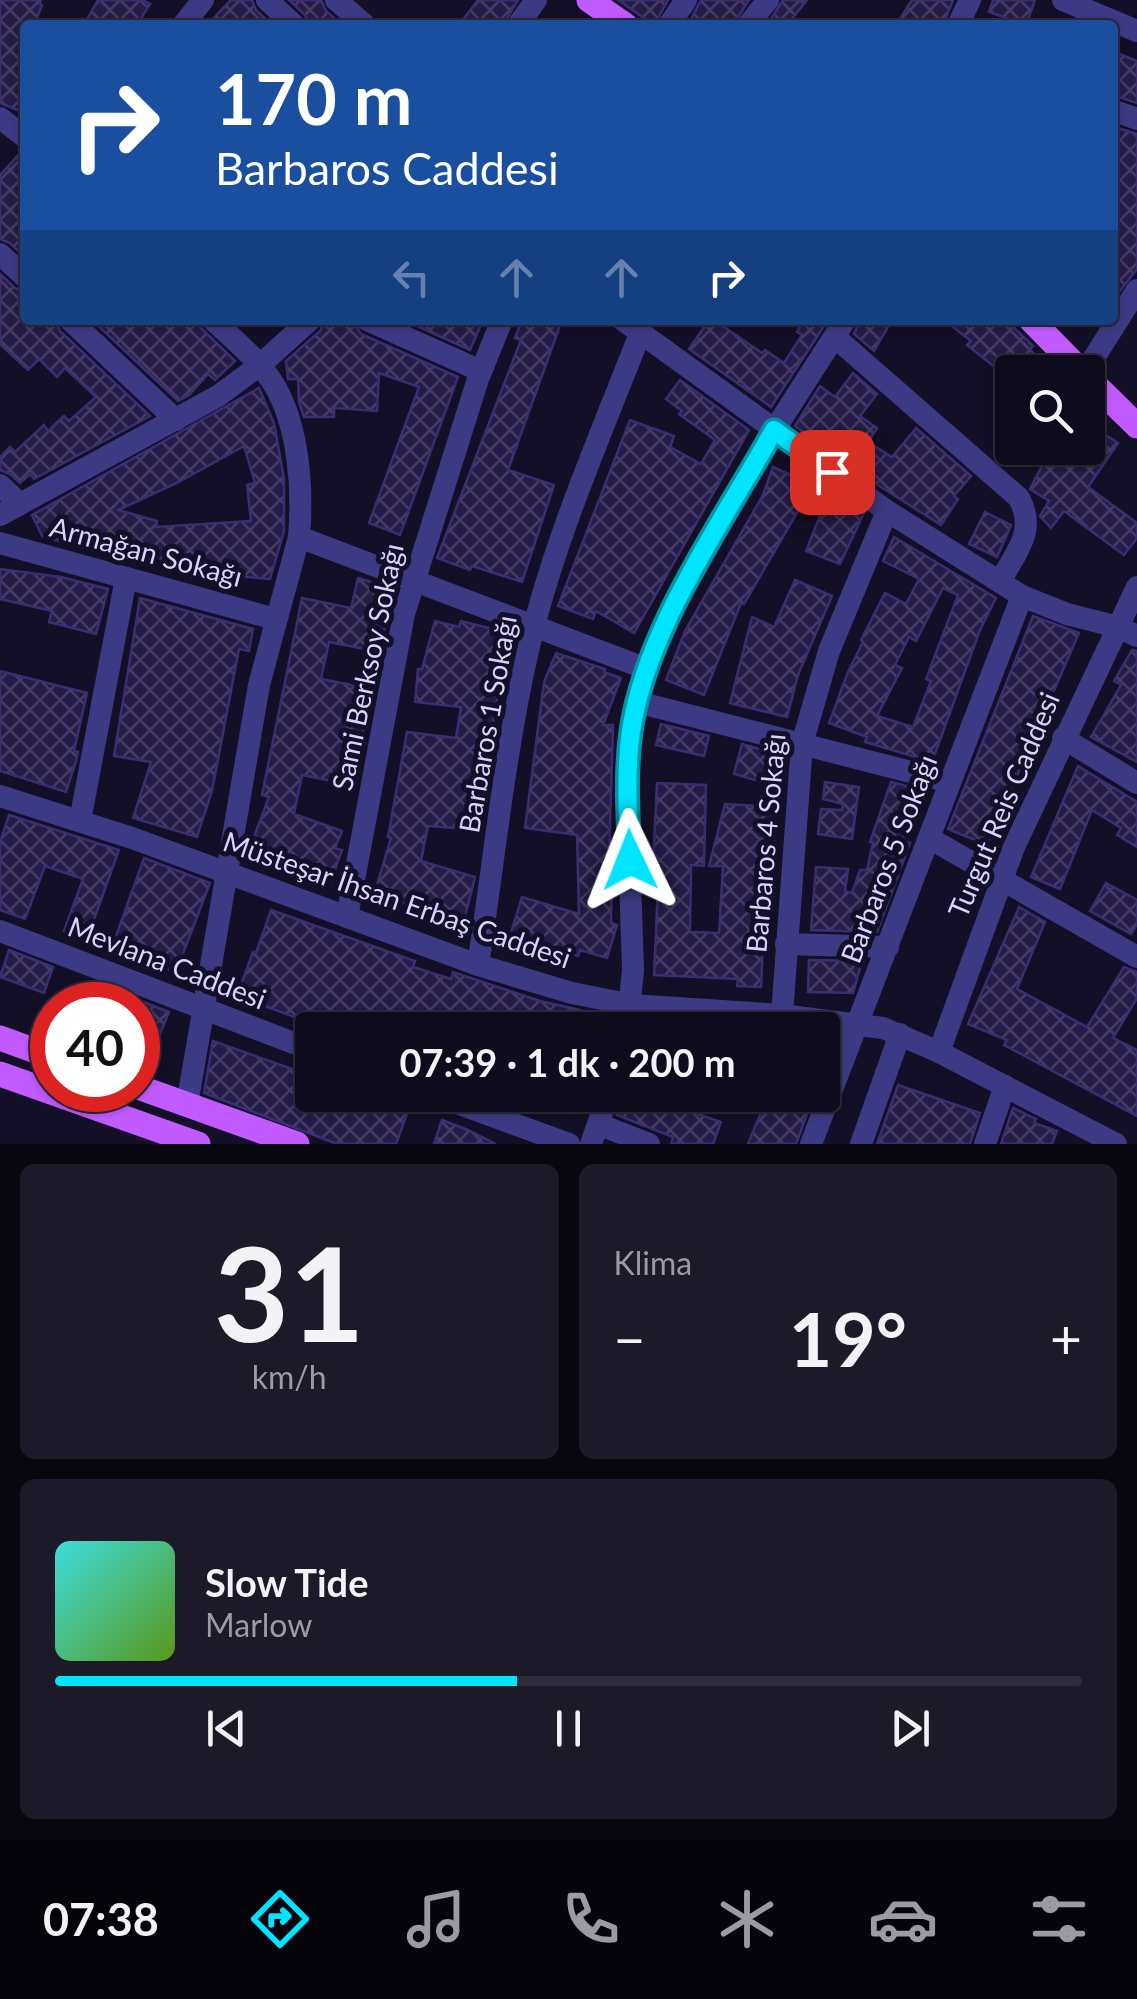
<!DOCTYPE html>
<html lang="tr">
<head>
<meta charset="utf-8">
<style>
  body { margin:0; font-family:Lato,sans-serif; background:#1c1929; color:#f1f3f6; height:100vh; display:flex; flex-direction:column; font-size:38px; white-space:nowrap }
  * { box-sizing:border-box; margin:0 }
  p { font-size:32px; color:#9b9ba3 }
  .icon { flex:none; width:55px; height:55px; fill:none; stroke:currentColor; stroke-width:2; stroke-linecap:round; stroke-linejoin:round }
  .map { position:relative; height:1144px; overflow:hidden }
  .side { display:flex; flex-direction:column; gap:20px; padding:20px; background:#08060f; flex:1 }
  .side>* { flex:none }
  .banner { position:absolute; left:20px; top:20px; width:1098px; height:305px; border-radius:10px; box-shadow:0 2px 8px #0004,0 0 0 2px #2e2b3b; background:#1a4fa0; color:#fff; overflow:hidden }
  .buttons { position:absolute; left:995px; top:355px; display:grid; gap:20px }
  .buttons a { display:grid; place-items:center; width:110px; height:110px; border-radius:10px; background:#0e0b1c; box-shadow:0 2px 8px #0004,0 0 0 2px #2e2b3b; font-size:50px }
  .speed { position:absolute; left:30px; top:982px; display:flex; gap:20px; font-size:50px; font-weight:700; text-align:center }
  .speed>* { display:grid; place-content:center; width:130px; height:130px; border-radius:50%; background:#0e0b1c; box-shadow:0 2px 8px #0004,0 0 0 2px #2e2b3b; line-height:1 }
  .speed .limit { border:15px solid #d22; background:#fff; color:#111 }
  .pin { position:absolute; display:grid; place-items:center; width:85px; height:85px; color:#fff; margin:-42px; border-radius:20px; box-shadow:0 5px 15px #0006 }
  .me { position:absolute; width:110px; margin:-55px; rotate:358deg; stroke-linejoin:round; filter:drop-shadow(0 0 8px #0008) }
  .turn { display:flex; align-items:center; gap:35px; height:210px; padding:0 30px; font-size:45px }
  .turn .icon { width:130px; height:130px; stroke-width:2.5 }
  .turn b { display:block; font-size:70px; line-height:85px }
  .lanes { display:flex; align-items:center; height:95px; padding:0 30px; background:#0003; justify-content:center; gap:50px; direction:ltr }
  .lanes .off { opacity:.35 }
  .big { font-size:75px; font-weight:700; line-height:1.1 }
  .side .tile { flex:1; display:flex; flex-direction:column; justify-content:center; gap:15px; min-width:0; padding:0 35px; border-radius:15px; background:#1c1929 }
  .side .dial { align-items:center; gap:0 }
  .dial b { font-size:130px; line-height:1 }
  .song { display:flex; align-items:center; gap:30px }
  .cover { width:120px; height:120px; border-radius:15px; background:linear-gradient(135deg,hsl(180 70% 55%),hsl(90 70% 35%)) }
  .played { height:10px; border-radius:5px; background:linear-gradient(90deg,#00e5ff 45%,#2e2b3b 45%) }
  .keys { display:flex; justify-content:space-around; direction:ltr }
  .heat { display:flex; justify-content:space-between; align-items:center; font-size:55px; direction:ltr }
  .side .tiles { flex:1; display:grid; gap:20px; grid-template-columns:1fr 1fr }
  .tile:last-child { grid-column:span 2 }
  .trip { position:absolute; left:295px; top:1012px; width:545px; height:100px; border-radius:10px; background:#0e0b1c; box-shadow:0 2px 8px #0004,0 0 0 2px #2e2b3b; font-weight:700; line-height:100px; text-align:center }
  .tabs { display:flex; height:160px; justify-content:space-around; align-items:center; background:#06040b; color:#9b9ba3 }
  .tabs .icon { width:70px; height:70px }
  .tabs .current { color:#00e5ff }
  .tabs b { font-size:45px; color:#f1f3f6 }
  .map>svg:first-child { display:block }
  .building { fill:url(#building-cross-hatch); stroke:#3b2d73; stroke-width:2.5; fill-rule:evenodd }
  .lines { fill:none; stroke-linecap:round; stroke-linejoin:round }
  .minor { stroke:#3d3a85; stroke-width:22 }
  .major { stroke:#c25bff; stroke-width:25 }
  .route-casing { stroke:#0095a6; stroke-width:25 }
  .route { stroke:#00e5ff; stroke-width:18 }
  .labels { text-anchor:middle; stroke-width:10; stroke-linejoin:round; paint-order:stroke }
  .street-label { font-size:28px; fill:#d9d4ff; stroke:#130f26 }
</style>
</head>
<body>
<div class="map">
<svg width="1137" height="1144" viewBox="0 0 1137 1144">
  <defs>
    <pattern id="building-cross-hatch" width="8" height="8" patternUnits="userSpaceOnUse" patternTransform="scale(2.5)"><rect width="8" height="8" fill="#241b47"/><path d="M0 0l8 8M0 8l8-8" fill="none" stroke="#433b63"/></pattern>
  </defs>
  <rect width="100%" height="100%" fill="#130f26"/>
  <g class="building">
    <polygon points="0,0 41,0 40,4 42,5 34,25 25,25 25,68 20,80 25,82 25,113 0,103"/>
    <polygon points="98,0 143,0 150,4 137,25 84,25"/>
    <polygon points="231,0 252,0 256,10 272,25 207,25"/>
    <polygon points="289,0 321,0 326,11 342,25 309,25 305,15"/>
    <polygon points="478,0 518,0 503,25 459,25"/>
    <polygon points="618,0 668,0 654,25"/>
    <polygon points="701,0 749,0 733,25 696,25 690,21"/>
    <polygon points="783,0 807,0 787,25 767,25"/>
    <polygon points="912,0 953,0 943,25 896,25"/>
    <polygon points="993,0 1035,0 1026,25 989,12"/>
    <polygon points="1112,51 1137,61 1137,103 1112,95"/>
    <polygon points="1112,126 1137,134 1137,269 1112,301"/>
    <polygon points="22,151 25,152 25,257 10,243 0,239 0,175"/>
    <polygon points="0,274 15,288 25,292 25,320 55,320 60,331 150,416 34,479 30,474 20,483 10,474 0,470 0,457 10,447 15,452 44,425 48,431 64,416 69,421 96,397 65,368 57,377 39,359 28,370 0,344"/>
    <polygon points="92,320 193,320 235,361 215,380 208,374 189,395 178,401"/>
    <polygon points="326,320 352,320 361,334 458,377 400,535 369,523 419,387 379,373 377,411 334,408 334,417 304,417 299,402 298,379 288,379 286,361 320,331"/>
    <polygon points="404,320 483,320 470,350"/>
    <polygon points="522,320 562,320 508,470 554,485 522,582 472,566 470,570 437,558 521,340 515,338"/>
    <polygon points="709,320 714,320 762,353 765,350 784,363 802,335 797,332 804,320 815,320 824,326 771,407 689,349"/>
    <polygon points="860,320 892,320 874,351 854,334"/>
    <polygon points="944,320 1006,320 1033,346 1030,350 1045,363 1037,372 1012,372 1012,381 967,345 971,341"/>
    <polygon points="853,373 877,394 860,416 877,428 868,442 892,457 916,428 971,476 954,496 958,499 941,525 870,480 795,426 820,386 835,397"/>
    <polygon points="680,380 749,430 634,633 596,611 593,619 558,606 630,420 674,436 670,447 701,464 715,440 679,414 682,411 666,399"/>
    <path d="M259,388L274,423L284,479V531L270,579L235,576L234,572H198V567L63,537L61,542L42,536L32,515ZM244,446L255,483L247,485L251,521L156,527L157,521L118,510L177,483Z"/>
    <polygon points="1092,426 1118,443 1088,487 1137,523 1137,538 1124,555 1064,511 1051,528 1040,516 1049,501 1030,489 1046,458 1065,467 1078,448 1088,448 1088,433"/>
    <polygon points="773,467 813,485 744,604 741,603 704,695 666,680 685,631 763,495"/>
    <polygon points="829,493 864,513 840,564 806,551"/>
    <polygon points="985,512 1011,525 997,557 969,544"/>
    <path d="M894,537L996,598L980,630L932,762L865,742L867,737L829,723L848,672L863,642L861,640L885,593L906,604L919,579L883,561ZM943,588L958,595L926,679L931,681L913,727L877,716L902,668L895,665L909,637L916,641Z"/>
    <polygon points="0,569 61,577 108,589 96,634 49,622 52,611 0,599"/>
    <polygon points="358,578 392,588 380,652 329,642 321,679 372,689 352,785 302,775 294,814 342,831 335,848 342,850 331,880 249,850 269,797 262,795 302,598 351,608"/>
    <polygon points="795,580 832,596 798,675 787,717 730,703 752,617 774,627"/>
    <polygon points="140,598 253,629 249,651 239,649 212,791 197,837 133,818 151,762 114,756"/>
    <polygon points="1033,616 1079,633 987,845 948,829"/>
    <polygon points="435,621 459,627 461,621 509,633 497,678 501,679 491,733 481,830 428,826 421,861 475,877 464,921 374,895 391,838 388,837 407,732 456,738 461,707 415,702 418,669 422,669"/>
    <polygon points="1132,650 1137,651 1137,762 1091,737 1121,685 1114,681"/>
    <polygon points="556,653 605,669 604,672 621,678 603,725 613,725 609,860 612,860 611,923 617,925 607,958 580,950 578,956 510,936 522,897 579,914 577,835 525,828 544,682"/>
    <polygon points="0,671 87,693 74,751 78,752 76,761 66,792 0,771"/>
    <polygon points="661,724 709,736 704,756 656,745"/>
    <polygon points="742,744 770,752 762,782 734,774"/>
    <polygon points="1078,766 1137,802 1137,847 1117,835 1121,828 1092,810 1060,889 1031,877"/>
    <polygon points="825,782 859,787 852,839 818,834 821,809 842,810 843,804 823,799"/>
    <polygon points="891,782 922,790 904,841 910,843 877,932 811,930 816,867 848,869 845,891 852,893 860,870 867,870 873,842 870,842"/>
    <polygon points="657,783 706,785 704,866 691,865 690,932 719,933 723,866 709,866 725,804 776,807 770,901 765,900 761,987 737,986 738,979 654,975 659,865 653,865"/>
    <polygon points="9,815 119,850 87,939 64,931 83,879 45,866 25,919 0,910 0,842"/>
    <polygon points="144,858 210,883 176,972 111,950"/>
    <polygon points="1106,883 1137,900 1137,924 1131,934 1090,911"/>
    <polygon points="1019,907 1045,922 1017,989 1087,1027 1124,967 1137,972 1137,998 1113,1038 1137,1050 1137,1116 1004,1045 1007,1040 968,1024"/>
    <polygon points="271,910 415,961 413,967 451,979 453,972 540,1001 580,1010 613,1022 612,1030 507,1030 509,1025 482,1016 477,1030 330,1030 262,1005 264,1000 239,990 253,952 256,953"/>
    <polygon points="9,950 53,967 44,993 0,977"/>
    <polygon points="809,960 862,961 853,993 808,992"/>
    <polygon points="92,982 169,1012 155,1046 138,1038 138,1005 83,1005"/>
    <polygon points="213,1041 312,1076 312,1095 366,1095 408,1111 396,1144 337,1144 204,1093"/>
    <polygon points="898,1085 980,1113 970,1144 877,1144"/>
    <polygon points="512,1095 580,1095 573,1113 551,1105 549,1110"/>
    <polygon points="623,1095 663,1095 661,1101 721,1122 713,1144 671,1144 673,1137 617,1115"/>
    <polygon points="768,1095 814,1095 796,1144 748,1144"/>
    <polygon points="1013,1108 1036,1119 1034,1123 1057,1131 1052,1144 1001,1144"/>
    <polygon points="442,1120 468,1130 496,1144 434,1144"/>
  </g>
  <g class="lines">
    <g class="minor">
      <polyline points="267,0 294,25"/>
      <polyline points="336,0 365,25"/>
      <polyline points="1063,0 1137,31"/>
      <polyline points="183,25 203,0"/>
      <polyline points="518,25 536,0"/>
      <polyline points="669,25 686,0"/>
      <polyline points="748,25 768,0"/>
      <polyline points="958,25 970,0"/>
      <polyline points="1112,110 1137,119"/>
      <polyline points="0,118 25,137"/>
      <polyline points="0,254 25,277"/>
      <polyline points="70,320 176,420"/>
      <polyline points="367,320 481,371"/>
      <polyline points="623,320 887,511 1022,596 1067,614 1118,627 1137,636"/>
      <path d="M836,338L1019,498C1037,532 1016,551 1000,582"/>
      <polyline points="1085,372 1137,290"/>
      <polyline points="0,485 20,504"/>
      <polyline points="0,515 218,396 260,365 310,320"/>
      <polyline points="299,537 647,669"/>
      <polyline points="0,543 275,619"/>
      <polyline points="637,702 950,782"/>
      <polyline points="1063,738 1137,783"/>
      <polyline points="0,796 132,838 478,965 572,993 632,1005 782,1015 883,1028 939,1052 1116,1144"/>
      <polyline points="80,821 126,578"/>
      <polyline points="929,838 1137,957"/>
      <polyline points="347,917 404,614 478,379 502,320"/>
      <polyline points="0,931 312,1050"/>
      <polyline points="786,944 888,947"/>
      <path d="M478,965C494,862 504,757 527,655C552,544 600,437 641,331"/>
      <polyline points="782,1015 802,744 829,651 887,511"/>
      <polyline points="627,1030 633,970 627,787 632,729 647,669 677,601 775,429 845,320"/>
      <polyline points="939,1052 1014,847 1137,587"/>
      <polyline points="435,1095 569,1144"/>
      <path d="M187,1105L259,685L299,537C303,489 299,425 273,383C258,359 234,340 213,320"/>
      <polyline points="598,1124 649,1144"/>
      <polyline points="591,1144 608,1095"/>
      <polyline points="811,1144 1022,596"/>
      <polyline points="861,1144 900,1034"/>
      <polyline points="985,1144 1005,1086"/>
    </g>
    <g class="major">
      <polyline points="589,0 625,25"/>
      <polyline points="1031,320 1082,372"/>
      <polyline points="1088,378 1137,426"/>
      <polyline points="0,1038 52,1057"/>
      <polyline points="0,1074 198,1144"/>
      <polyline points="138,1087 297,1144"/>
    </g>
  </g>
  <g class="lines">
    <defs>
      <path id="route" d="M630,860C628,817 625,774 631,731C646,628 724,520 774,430L832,472"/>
    </defs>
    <use href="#route" class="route-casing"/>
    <use href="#route" class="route"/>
  </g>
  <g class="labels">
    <g class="street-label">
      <text transform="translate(146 552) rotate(15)" y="10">Armağan Sokağı</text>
      <text transform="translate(368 667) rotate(-78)" y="10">Sami Berksoy Sokağı</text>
      <text transform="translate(488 724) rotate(-80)" y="10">Barbaros 1 Sokağı</text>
      <text transform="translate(1004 805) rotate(-67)" y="10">Turgut Reis Caddesi</text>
      <text transform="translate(766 843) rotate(-85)" y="10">Barbaros 4 Sokağı</text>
      <text transform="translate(889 859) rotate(-69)" y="10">Barbaros 5 Sokağı</text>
      <text transform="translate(397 900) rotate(19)" y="10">Müsteşar İhsan Erbaş Caddesi</text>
      <text transform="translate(167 963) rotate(21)" y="10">Mevlana Caddesi</text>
    </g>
  </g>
</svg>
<div class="buttons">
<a><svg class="icon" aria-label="search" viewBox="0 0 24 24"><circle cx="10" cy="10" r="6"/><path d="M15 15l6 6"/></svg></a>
</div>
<div class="speed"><div class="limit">40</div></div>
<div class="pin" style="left:832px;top:472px;background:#d93025"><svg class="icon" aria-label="arrive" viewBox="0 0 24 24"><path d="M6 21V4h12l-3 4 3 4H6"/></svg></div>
<svg class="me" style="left:630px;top:860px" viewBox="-20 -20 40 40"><path d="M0-17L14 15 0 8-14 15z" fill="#00e5ff" stroke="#fff" stroke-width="4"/></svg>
<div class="trip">07:39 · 1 dk · 200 m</div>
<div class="banner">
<div class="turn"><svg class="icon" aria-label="right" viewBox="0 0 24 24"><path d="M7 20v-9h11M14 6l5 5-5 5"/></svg><div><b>170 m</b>Barbaros Caddesi</div></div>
<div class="lanes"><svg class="icon off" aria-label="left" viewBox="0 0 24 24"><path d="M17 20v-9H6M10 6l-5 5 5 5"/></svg><svg class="icon off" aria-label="ahead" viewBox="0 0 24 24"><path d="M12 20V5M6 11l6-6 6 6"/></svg><svg class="icon off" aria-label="ahead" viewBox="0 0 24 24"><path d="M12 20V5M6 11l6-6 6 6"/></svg><svg class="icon" aria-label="right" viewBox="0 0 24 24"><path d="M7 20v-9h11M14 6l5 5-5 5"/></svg></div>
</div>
</div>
<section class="side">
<div class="tiles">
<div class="tile dial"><b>31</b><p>km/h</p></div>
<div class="tile"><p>Klima</p>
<div class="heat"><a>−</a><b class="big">19°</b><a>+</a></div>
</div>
<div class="tile">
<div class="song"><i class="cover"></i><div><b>Slow Tide</b><p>Marlow</p></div></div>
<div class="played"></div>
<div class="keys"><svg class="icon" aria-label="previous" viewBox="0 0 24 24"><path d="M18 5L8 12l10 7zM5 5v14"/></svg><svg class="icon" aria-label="pause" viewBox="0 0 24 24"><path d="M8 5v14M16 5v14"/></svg><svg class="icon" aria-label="next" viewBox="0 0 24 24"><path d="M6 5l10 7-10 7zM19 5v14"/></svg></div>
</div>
</div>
</section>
<nav class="tabs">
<b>07:38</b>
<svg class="icon current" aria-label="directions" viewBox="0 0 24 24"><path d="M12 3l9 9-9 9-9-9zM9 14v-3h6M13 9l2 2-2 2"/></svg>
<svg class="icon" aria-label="music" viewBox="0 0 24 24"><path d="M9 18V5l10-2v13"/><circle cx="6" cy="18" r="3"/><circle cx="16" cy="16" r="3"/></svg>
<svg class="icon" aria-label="phone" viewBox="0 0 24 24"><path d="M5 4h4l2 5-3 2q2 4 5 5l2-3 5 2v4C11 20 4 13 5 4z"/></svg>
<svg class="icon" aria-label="climate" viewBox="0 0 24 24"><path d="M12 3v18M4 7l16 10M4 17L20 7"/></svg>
<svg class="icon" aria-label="car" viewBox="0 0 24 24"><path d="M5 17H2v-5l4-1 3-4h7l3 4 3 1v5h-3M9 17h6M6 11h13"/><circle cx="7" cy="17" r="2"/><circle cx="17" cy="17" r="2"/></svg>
<svg class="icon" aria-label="filters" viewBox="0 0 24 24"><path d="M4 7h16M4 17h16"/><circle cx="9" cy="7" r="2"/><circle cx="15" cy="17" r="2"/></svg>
</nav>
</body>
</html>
